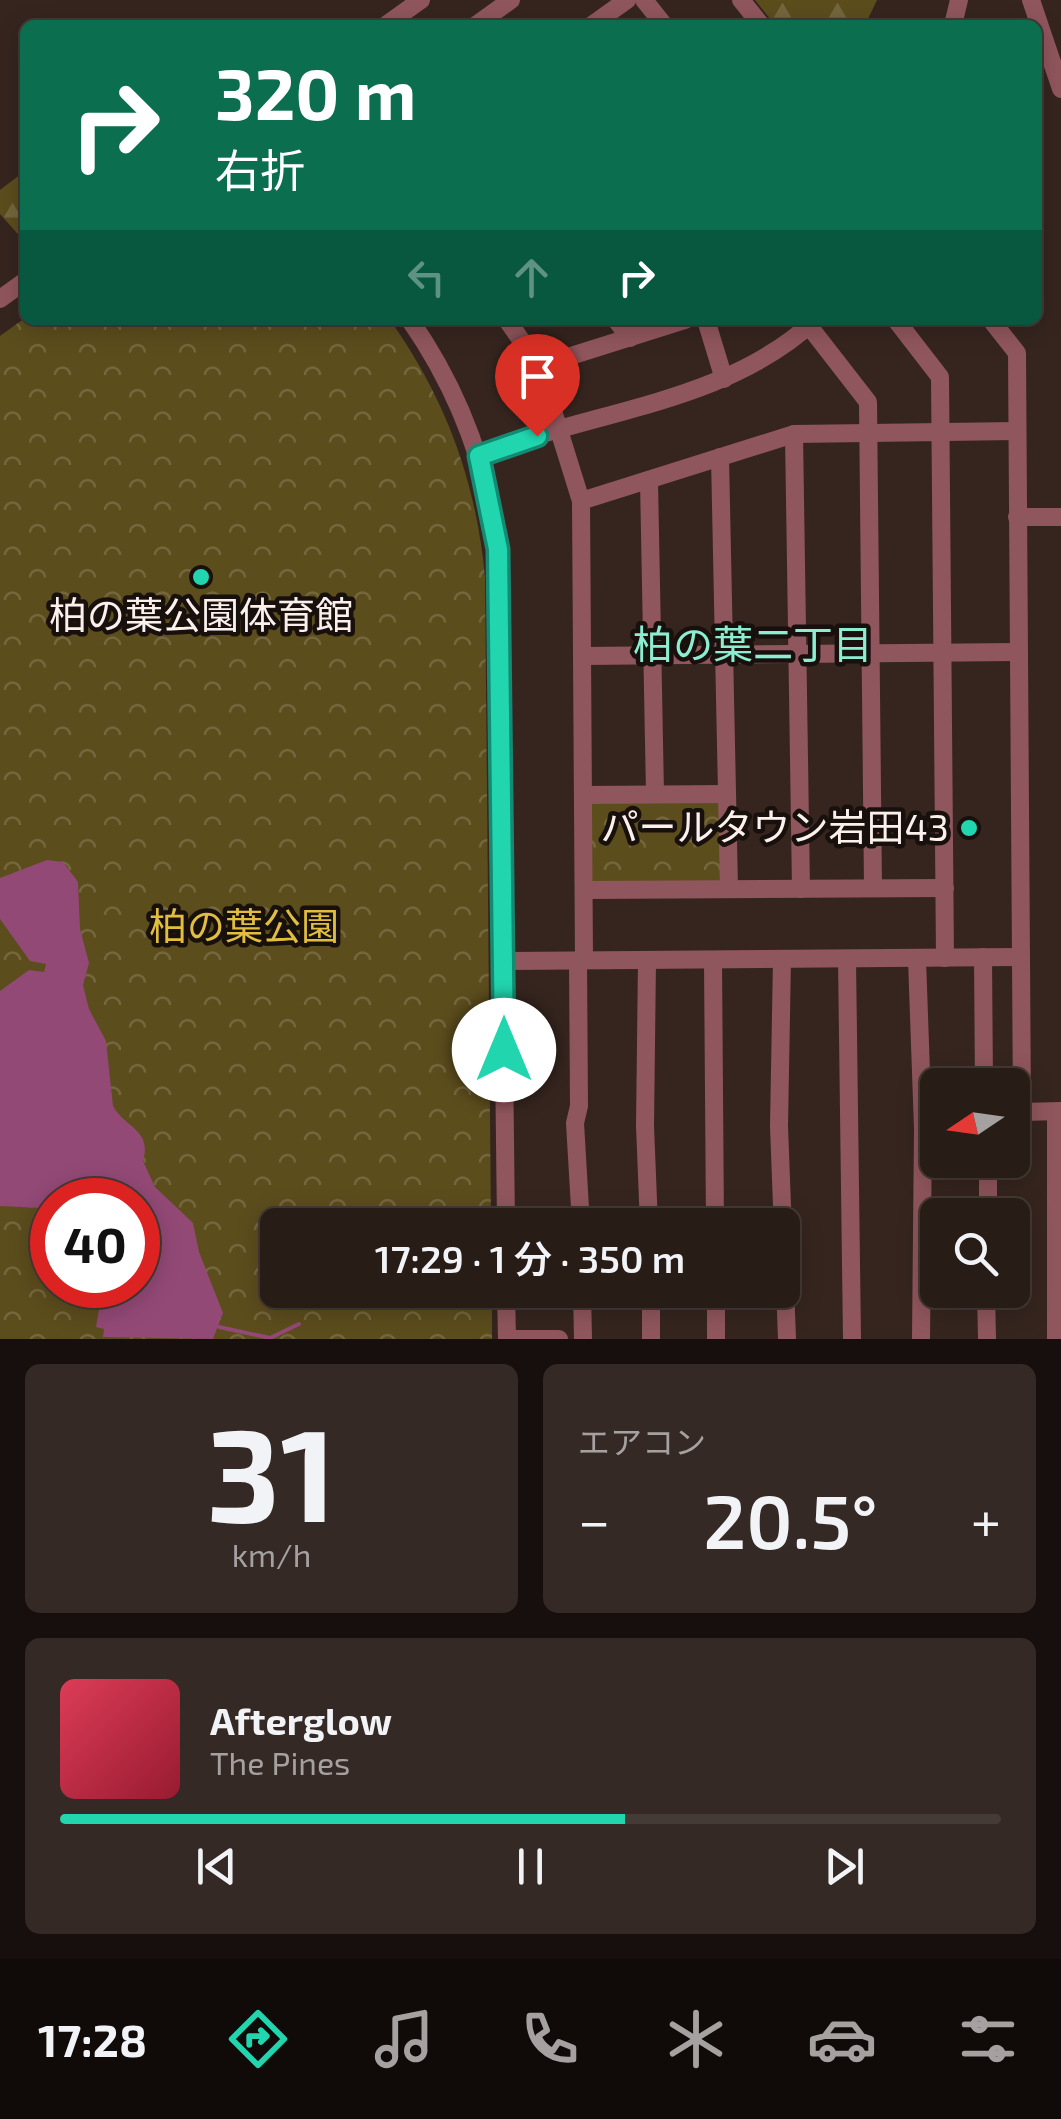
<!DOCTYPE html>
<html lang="ja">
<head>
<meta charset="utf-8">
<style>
  body { margin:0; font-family:"Exo 2","Noto Sans JP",sans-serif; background:#342924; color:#f1f3f6; height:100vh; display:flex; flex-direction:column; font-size:38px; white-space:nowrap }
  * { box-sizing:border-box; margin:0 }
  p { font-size:32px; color:#a5a1a1 }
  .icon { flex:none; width:55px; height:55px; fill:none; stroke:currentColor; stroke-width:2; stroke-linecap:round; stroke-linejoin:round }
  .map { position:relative; height:1339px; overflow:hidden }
  .drawer { display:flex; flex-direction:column; gap:25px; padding:25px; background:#160f0d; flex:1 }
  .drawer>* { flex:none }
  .hud { position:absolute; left:20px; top:20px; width:1022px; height:305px; border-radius:15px; box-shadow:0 5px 25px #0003,0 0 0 2px #443a36; background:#0b6e4f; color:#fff; overflow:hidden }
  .needle { width:65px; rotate:257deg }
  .fabs { position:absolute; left:920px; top:1068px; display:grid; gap:20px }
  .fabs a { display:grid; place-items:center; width:110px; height:110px; border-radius:15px; background:#281c17; box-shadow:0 5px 25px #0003,0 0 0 2px #443a36; font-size:50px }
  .speed { position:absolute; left:30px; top:1178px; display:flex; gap:20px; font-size:50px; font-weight:700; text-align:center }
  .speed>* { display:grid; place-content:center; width:130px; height:130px; border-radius:50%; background:#281c17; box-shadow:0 5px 25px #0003,0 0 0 2px #443a36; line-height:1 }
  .speed .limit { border:15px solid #d22; background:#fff; color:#111 }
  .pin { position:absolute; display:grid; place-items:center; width:85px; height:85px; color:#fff; margin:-102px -42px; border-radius:50% 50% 50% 0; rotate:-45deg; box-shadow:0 0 10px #0007 }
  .pin .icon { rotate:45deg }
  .me { position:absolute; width:110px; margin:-55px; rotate:0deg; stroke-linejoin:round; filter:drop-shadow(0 0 8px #0008) }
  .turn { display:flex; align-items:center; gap:35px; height:210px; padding:0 30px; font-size:45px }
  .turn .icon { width:130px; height:130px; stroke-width:2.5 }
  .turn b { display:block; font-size:70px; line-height:85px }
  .lanes { display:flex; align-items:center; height:95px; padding:0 30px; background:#0003; justify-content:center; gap:50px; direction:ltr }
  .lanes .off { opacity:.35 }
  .big { font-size:75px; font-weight:600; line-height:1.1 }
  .drawer .widget { flex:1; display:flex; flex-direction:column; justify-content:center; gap:15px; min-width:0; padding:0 35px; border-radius:15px; background:#342924 }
  .drawer .dial { align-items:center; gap:0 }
  .dial b { font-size:130px; line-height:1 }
  .song { display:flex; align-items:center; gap:30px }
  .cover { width:120px; height:120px; border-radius:15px; background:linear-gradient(135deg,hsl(350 70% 55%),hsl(350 70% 35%)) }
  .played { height:10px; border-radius:5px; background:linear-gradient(90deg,#21d5af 60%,#443a36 60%) }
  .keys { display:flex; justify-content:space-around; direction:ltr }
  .heat { display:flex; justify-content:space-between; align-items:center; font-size:55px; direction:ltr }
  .drawer .tiles { flex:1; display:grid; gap:25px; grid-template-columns:1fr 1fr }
  .widget:last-child { grid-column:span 2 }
  .trip { position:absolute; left:260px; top:1208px; width:540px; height:100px; border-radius:15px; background:#281c17; box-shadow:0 5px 25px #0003,0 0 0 2px #443a36; font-weight:600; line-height:100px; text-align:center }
  .tabs { display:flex; height:160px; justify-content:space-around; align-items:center; background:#100b09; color:#a5a1a1 }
  .tabs .icon { width:70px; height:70px }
  .tabs .active { color:#21d5af }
  .tabs b { font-size:45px; color:#f1f3f6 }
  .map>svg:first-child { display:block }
  .forest { fill:url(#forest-firs) }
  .park { fill:url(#park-crowns); fill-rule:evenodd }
  .water { fill:#934976 }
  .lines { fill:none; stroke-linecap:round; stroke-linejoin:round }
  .stream { stroke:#934976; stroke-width:4 }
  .minor { stroke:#90565d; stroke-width:18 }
  .route-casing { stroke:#158a72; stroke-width:25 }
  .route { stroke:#21d5af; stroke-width:18 }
  .poi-dot { fill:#21d5af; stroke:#18100d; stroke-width:4 }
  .labels { text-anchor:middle; stroke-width:9; stroke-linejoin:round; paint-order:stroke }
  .poi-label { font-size:38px; fill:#fcf0ec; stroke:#18100d }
  .park-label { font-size:38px; fill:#e1bd40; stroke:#18100d }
  .neighbourhood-label { font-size:40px; fill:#8cedd1; stroke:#18100d }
</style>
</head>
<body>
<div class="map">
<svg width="1061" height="1339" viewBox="0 0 1061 1339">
  <defs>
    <pattern id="forest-firs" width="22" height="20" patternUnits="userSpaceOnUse" patternTransform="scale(2.5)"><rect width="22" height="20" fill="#5c4d1d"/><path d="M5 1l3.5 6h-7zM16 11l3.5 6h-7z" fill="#74673e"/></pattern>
    <pattern id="park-crowns" width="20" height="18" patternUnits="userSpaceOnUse" patternTransform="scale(2.5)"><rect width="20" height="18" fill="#5c4d1d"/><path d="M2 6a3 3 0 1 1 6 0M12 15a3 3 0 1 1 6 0" fill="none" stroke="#74673e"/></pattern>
  </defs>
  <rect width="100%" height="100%" fill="#36251f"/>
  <g class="forest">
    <polygon points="755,0 877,0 865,25 775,25"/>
    <polygon points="25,171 25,242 0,214 0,190"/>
  </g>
  <g class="park">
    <path d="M25,318L390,320C446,399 476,481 485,577L491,1225H278V1290H492V1339H0V336ZM52,1200H138V1285H52Z"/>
    <polygon points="593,800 721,803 722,881 589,882 588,805"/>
  </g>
  <path class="water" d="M47,860L63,862L78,882L80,929L89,963L83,985L89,1009L106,1041L113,1106C126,1129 152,1129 143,1161L155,1187L193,1223L199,1252L223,1313L213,1339L103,1337L104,1329L96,1327L100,1304L81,1300L84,1285H138V1200H52V1214L41,1208L0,1206V991L29,970L44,972L46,964L30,961L0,919V878Z"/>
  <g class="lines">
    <polyline class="stream" points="219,1327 270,1338 299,1324"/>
    <g class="minor">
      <polyline points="644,0 664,25"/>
      <polyline points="741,0 761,25"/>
      <polyline points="1031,0 1061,89"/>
      <polyline points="386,25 421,0"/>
      <polyline points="476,25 511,0"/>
      <polyline points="592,25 627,0"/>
      <polyline points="953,25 959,0"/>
      <polyline points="0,299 25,281"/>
      <path d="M410,320C458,389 487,465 498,549L506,1225"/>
      <polyline points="507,320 539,366 581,501 584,960"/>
      <polyline points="616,320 630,338"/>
      <polyline points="706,320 724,379"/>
      <polyline points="896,320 940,377 945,958"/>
      <polyline points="991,320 1017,353 1022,1112 1061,1111"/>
      <polyline points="809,326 868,402 873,887"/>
      <polyline points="539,366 685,320"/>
      <polyline points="794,434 801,889"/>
      <path d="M479,456C590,410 724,405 815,320"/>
      <polyline points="720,457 729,889"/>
      <polyline points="649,481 655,794"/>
      <polyline points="581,501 794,434 1017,431"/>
      <polyline points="1017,517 1061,517"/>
      <polyline points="583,656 1019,652"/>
      <polyline points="583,795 727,794"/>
      <polyline points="585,890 945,888"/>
      <polyline points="983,957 984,1085"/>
      <polyline points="782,959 779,1126 787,1339"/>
      <polyline points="847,959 852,1339"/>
      <polyline points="917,959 923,1129 921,1339"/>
      <polyline points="578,960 579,1106 575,1123 581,1225"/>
      <polyline points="647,960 645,1126 649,1225"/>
      <polyline points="713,960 715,1225"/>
      <polyline points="504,961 1021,957"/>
      <polyline points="988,1160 988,1215"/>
      <polyline points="506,1290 507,1339"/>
      <polyline points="582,1290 583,1339"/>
      <polyline points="651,1290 651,1339"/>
      <polyline points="716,1290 716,1339"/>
      <polyline points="986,1290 987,1339"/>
      <polyline points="507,1339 559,1339"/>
      <polyline points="1056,1339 1056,1112"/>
    </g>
  </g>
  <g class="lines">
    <defs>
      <polyline id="route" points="504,1050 498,549 479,456 537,436"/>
    </defs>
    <use href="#route" class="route-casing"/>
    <use href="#route" class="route"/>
  </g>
  <g class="poi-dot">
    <circle cx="201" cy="577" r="10"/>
    <circle cx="969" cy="828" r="10"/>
  </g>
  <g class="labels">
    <g class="poi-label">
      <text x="201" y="629">柏の葉公園体育館</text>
      <text x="949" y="841" text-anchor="end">パールタウン岩田43</text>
    </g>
    <g class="park-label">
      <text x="244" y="940">柏の葉公園</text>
    </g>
    <g class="neighbourhood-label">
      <text x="753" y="659">柏の葉二丁目</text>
    </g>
  </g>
</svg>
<div class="fabs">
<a><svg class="needle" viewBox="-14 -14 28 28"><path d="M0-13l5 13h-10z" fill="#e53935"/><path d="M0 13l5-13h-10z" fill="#a5a1a1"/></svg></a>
<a><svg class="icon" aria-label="search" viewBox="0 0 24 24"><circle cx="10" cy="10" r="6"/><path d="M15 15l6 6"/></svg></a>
</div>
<div class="speed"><div class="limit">40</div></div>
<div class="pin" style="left:537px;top:436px;background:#d93025"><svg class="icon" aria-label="arrive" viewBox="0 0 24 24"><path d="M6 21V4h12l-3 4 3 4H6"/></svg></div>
<svg class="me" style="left:504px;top:1050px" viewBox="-20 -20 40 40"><circle r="19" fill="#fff"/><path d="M0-13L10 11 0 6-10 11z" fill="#21d5af"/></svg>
<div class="trip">17:29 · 1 分 · 350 m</div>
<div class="hud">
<div class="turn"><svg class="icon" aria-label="right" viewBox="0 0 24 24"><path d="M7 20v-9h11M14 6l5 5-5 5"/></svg><div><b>320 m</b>右折</div></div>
<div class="lanes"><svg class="icon off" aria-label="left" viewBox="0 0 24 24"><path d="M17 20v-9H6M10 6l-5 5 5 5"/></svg><svg class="icon off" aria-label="ahead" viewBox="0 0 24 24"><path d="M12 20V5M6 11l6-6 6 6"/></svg><svg class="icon" aria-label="right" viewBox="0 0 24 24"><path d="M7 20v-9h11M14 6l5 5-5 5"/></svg></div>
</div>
</div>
<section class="drawer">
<div class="tiles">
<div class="widget dial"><b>31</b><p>km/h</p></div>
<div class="widget"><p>エアコン</p>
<div class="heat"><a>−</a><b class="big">20.5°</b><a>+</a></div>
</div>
<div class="widget">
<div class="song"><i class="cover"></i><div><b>Afterglow</b><p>The Pines</p></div></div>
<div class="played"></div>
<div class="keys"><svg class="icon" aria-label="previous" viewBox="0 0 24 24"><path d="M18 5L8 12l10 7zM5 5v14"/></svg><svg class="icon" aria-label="pause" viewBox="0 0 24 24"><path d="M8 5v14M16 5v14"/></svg><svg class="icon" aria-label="next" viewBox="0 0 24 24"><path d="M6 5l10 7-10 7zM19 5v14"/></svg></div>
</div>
</div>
</section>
<nav class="tabs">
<b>17:28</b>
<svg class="icon active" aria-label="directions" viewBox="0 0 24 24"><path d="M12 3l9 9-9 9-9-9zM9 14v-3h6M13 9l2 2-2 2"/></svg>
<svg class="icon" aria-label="music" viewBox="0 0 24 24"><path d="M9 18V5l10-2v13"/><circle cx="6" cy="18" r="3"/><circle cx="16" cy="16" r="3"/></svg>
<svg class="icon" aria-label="phone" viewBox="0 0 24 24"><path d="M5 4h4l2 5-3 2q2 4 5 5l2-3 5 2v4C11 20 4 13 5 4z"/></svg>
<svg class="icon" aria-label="climate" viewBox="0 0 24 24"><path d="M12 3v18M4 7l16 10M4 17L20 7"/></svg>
<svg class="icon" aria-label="car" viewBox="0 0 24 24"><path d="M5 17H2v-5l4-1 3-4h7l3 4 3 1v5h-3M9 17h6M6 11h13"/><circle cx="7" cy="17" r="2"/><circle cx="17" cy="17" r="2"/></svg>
<svg class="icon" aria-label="filters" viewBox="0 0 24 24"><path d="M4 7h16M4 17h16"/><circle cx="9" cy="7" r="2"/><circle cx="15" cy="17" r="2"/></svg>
</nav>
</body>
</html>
